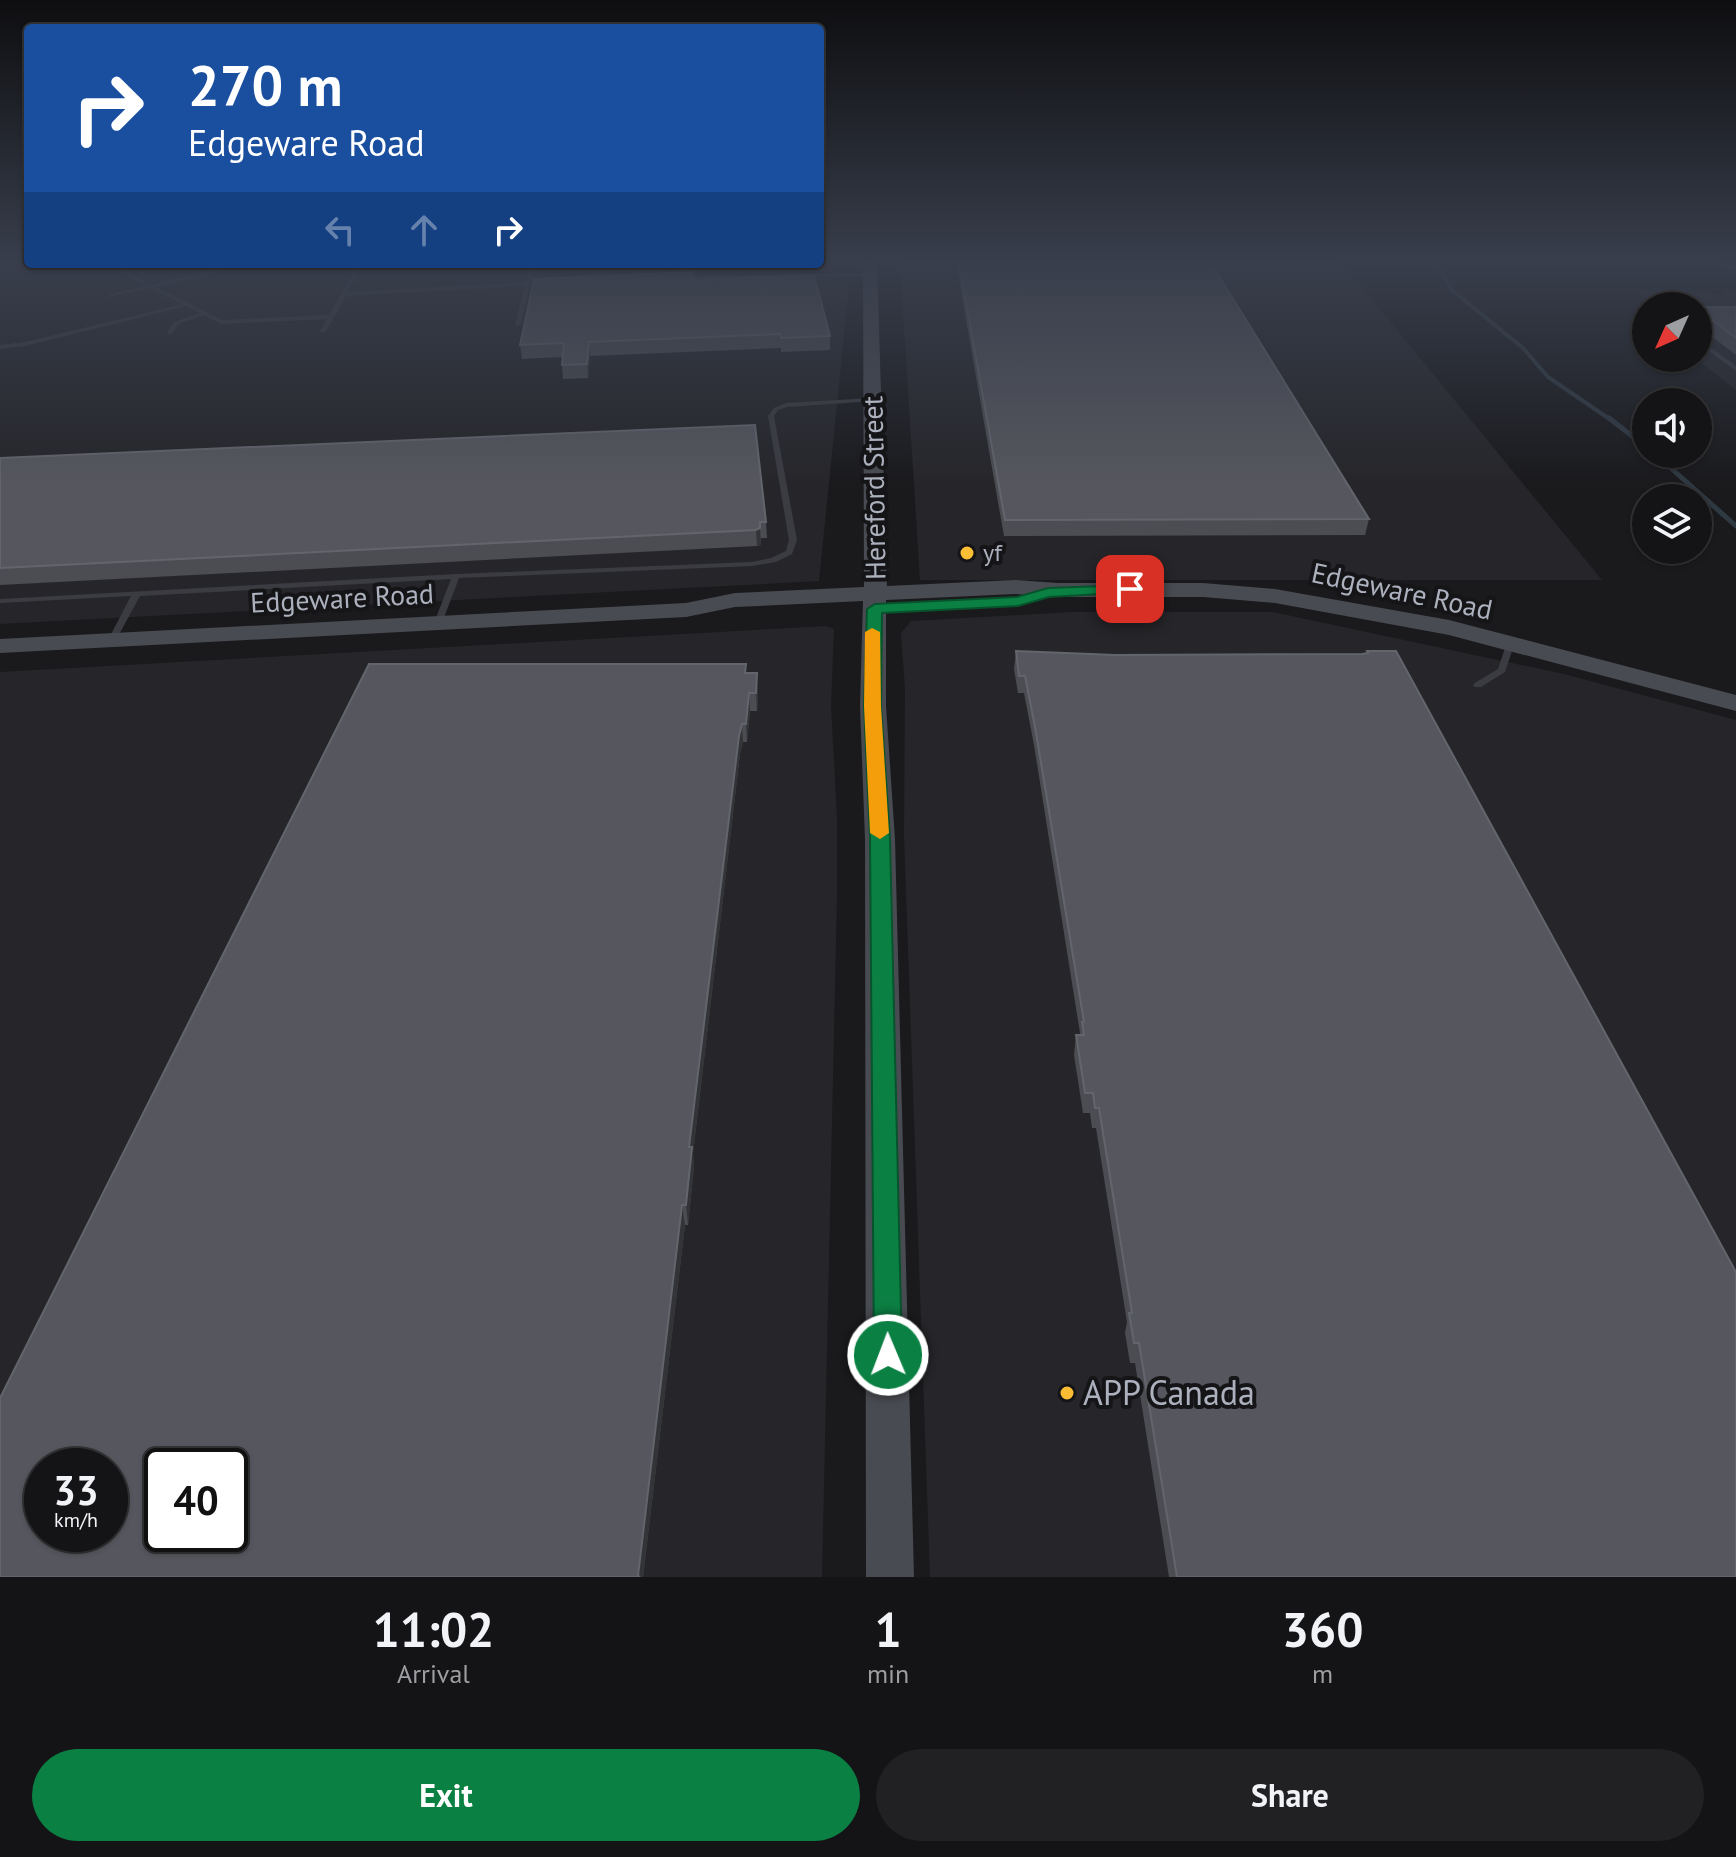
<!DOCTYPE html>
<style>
body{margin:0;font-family:"PT Sans",sans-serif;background:#212123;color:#f1f3f6;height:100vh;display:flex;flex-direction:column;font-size:30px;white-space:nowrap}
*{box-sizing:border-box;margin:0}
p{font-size:26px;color:#9d9ea1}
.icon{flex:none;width:44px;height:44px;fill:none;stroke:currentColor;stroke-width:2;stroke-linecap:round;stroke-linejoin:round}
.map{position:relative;height:1577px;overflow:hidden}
.sheet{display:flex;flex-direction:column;background:#141416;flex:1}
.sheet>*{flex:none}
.hud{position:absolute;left:24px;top:24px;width:800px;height:244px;border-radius:8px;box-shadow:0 2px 6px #0004,0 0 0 2px #333335;background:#1a4fa0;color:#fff;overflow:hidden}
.needle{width:52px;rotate:225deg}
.buttons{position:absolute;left:1632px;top:292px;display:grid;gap:16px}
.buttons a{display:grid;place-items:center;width:80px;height:80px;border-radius:50%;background:#141416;box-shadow:0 2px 6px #0004,0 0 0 2px #333335;font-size:40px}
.speed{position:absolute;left:24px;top:1448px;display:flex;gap:16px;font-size:40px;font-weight:700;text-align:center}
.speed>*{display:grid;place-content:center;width:104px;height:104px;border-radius:50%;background:#141416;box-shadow:0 2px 6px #0004,0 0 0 2px #333335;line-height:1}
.speed small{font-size:20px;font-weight:400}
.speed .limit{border:4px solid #111;border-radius:12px;background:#fff;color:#111}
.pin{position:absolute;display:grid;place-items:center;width:68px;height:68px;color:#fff;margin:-34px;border-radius:16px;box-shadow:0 4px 12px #0006}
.me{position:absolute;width:88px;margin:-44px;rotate:359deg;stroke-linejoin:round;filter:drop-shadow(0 0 6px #0008)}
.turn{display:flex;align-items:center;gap:28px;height:168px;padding:0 32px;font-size:36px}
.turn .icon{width:104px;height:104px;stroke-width:2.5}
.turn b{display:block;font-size:56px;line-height:68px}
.lanes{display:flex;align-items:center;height:76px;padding:0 32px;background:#0003;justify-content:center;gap:40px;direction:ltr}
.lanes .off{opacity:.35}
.eta{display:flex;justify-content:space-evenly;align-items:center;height:136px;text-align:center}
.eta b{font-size:48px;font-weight:600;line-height:56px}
.button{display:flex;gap:16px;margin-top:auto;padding:16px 32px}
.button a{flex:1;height:92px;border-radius:48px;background:#0b8043;color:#fff;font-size:32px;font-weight:600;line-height:92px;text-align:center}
.button a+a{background:#212123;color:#f1f3f6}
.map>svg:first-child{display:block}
</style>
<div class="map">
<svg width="1736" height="1577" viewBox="0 0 1736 1577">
<rect width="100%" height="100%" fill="#1a1a1d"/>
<!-- built -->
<path fill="#26262a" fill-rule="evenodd" d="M0 263 660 264V284L850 277 819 581 0 624Z
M900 263H1342L1602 580H920Z
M1634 290H1686L1725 295V290L1736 292V390L1695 358H1698V306H1649V300Z
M1072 612H1273L1564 674 1736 720V1577H930L904 834 905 689 901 633 911 621Z
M826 626 834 629 831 706 837 819V894L822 1577H0V672ZM42 1466H110V1534H42ZM162 1466H230V1534H162Z"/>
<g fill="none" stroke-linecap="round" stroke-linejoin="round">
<!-- stream-far1 -->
<path stroke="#2f3942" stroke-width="4" d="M1435 263 1453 291 1523 348 1548 377 1611 420"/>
<!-- stream -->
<path stroke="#2f3942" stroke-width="5" d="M1609 418 1646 447
M1655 454 1736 526"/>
<!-- lane -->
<path fill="#3b3c42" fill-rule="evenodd" d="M109 264H116L151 285 240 264H250L156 287 222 320 329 315 358 264H364L348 292 526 282 528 272 531 270 534 272 531 282 545 281 548 283 530 285 521 324 518 326 515 324 525 286 346 296 326 331 323 333 320 331 327 319 221 324 204 315 178 324 172 334H168L167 333 174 322 200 313 187 306 25 346 0 349V345L25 342 183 304 150 288 108 297V295L145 286Z
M871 273 873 274V276L681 280 678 278 681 276Z
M1698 338 1736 366V371L1698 343Z
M872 398 875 400 874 401 787 407 778 410 774 416 797 540 792 554 776 562 752 566 459 578 442 623 438 626 434 623 451 579 140 596 116 640 112 643 108 640 131 596 0 603V599L456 574 752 562 771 558 786 551 789 540 768 416 774 408 786 403Z
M1510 642 1514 645 1505 672 1481 687H1475L1473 685 1475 683 1498 669 1506 645Z"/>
<!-- secondary -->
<path fill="#494b52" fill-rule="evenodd" d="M863 263H877L887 586 1015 580 1058 583H1203L1275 589 1449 620 1736 695V711L1449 635 1275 603 1203 597H1058L1015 594 886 600V706L895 839 914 1577H866L865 839 860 706 863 601 735 607 686 617 0 653V639L686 603 735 593 864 587Z"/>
<!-- highway -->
<path fill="#676a73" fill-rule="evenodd" d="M1718 263H1736V270L1721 267Z"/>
</g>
<!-- wall -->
<path fill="#4b4d52" d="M956 263H1214V268L1369 519 1365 535 1004 536Z
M693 280 830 336V350L781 352V348L590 356 588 378 563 379 562 365 563 357 522 359 520 345Z
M1698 307H1736V355L1698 326Z
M0 458 766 522 767 538H761V545L757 546 0 585Z
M1016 651 1115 655 1362 654 1367 653V651L1736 1577H1169L1135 1363H1130L1125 1333 1127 1322 1096 1128H1092L1090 1113H1083L1074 1055 1076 1035H1080V1033L1034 745 1024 693H1018L1014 669Z
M746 673 758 691 757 711H750L747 742H743L740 754 693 1153 694 1167 688 1225H685L643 1577H0Z"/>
<!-- shaded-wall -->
<path fill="#333438" d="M589 342 590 356 588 378 587 364Z
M760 528 761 545 757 546 756 530Z
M757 673 758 691 757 711 756 693Z
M749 693 750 711 747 742 746 724Z
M742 724 743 742 740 754 693 1153 694 1167 688 1225 686 1205 689 1147 739 736Z
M682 1205 685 1225 643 1577H638Z"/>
<!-- building -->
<path fill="#56575e" stroke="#63656c" stroke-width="2" fill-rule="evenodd" d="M959 263H1211L1369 519 1005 520Z
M693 272V280L814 275 830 336 781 338 780 334 589 342 587 364 562 365 564 343 520 345 534 279Z
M1698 307H1736V338L1698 310Z
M755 425 766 522H760V528L756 530 0 568V458Z
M1016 651 1115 655 1362 654 1368 653 1367 651H1396L1736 1272V1577H1177L1139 1343H1134L1129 1313H1132L1099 1108H1095L1093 1093H1085L1076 1035H1084L1082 1022H1084L1035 727 1025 676H1019Z
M369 664H746L745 673H757L756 693H749L746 724H742L739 736 689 1147H692L686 1205H682L638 1576 640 1577H0V1398ZM42 1466H110V1534H42ZM162 1466H230V1534H162Z"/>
<!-- sky -->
<linearGradient id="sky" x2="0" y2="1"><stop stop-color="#0e0e10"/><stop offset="0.54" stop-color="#383e4c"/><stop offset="1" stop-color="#383e4c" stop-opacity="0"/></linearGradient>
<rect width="1736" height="484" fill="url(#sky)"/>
<!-- route -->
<path fill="#0b8043" stroke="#07532c" stroke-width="2" d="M1130 585 1138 589 1136 592 1049 597 1018 606 882 613 881 706 890 839 902 1355 898 1364 888 1368 878 1364 874 1355 870 839 864 706 867 609 875 604 1017 597 1048 588Z"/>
<!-- slow -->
<path fill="#f59e0b" d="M872 628 880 632 881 706 889 833 880 839 870 833 864 706 865 632Z"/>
<!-- markers -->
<g fill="#fbbd34" stroke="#151518" stroke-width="3">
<circle cx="967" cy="553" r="8"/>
<circle cx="1067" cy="1393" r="8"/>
</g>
<g text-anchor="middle" stroke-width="8" stroke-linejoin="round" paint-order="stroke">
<!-- far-poi labels -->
<g font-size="24" fill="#acb1bd" stroke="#151518" text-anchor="start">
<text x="983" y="561">yf</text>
</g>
<!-- street labels -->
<g font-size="28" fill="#acb1bd" stroke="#151518">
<text transform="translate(874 488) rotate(-91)" y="10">Hereford Street</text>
<text transform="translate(1402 591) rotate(12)" y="10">Edgeware Road</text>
<text transform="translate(342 598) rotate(-3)" y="10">Edgeware Road</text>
</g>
<!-- near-poi labels -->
<g font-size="34" fill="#acb1bd" stroke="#151518" text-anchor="start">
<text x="1083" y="1405">APP Canada</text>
</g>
</g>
</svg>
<div class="buttons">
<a><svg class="needle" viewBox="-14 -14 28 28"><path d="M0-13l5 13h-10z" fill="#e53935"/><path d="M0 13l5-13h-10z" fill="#9d9ea1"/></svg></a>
<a><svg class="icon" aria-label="sound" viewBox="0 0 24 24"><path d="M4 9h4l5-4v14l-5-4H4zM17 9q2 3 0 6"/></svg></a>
<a><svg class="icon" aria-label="layers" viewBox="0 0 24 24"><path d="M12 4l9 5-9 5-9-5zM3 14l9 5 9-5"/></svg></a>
</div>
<div class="speed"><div>33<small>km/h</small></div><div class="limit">40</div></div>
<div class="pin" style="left:1130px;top:589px;background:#d93025"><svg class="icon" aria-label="arrive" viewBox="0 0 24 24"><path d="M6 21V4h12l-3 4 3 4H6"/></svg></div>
<svg class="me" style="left:888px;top:1355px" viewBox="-20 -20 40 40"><circle r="17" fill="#0b8043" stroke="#fff" stroke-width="3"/><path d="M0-11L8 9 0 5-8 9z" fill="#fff"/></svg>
<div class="hud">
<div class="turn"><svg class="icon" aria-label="right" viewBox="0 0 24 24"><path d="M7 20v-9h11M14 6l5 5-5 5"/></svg><div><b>270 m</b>Edgeware Road</div></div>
<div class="lanes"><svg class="icon off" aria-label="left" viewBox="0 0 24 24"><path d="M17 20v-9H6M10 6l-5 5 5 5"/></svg><svg class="icon off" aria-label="ahead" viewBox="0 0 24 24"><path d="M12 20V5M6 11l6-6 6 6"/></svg><svg class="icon" aria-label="right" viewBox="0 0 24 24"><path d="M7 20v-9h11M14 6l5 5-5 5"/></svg></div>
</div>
</div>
<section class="sheet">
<div class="eta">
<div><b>11:02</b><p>Arrival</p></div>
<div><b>1</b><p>min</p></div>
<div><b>360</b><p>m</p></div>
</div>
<div class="button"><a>Exit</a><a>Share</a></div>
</section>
